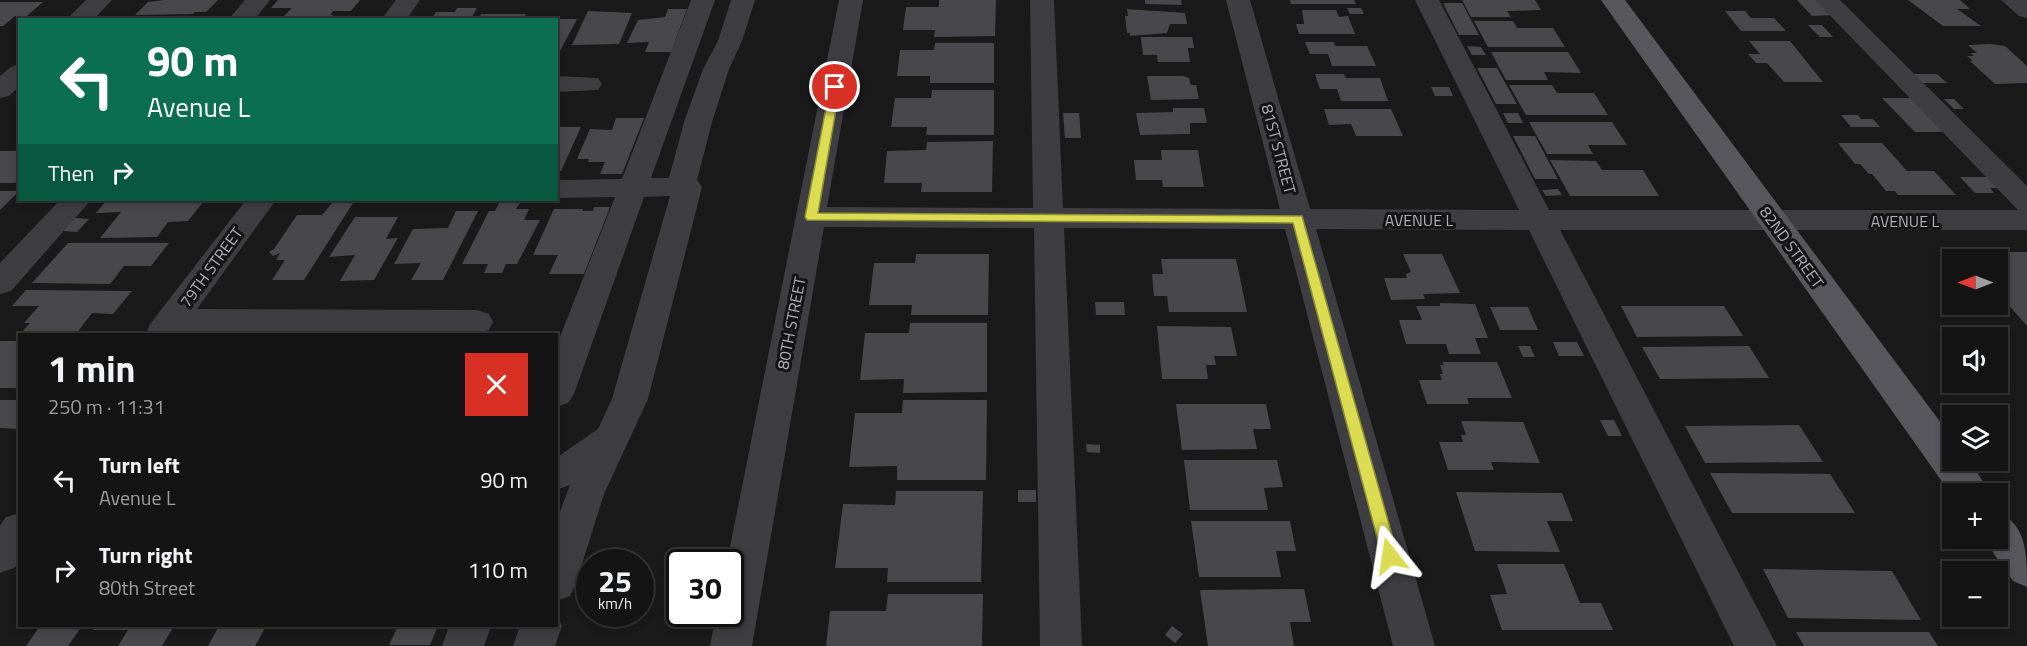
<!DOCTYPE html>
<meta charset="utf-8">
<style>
body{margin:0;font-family:"Titillium Web",sans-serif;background:#212122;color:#f1f3f6;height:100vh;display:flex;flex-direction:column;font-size:22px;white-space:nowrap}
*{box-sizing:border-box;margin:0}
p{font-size:20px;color:#9d9ea0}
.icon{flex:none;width:33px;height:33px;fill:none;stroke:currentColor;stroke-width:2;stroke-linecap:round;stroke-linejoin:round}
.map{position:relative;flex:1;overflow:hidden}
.details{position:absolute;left:18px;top:333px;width:540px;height:294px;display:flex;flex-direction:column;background:#141414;border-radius:0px;box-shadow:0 3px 9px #0003,0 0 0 2px #333334}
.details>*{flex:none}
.guide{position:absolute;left:18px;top:18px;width:540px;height:183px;border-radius:0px;box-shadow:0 3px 9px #0003,0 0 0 2px #333334;background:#0b6e4f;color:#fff;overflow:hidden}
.needle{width:39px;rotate:270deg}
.tools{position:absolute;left:1942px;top:249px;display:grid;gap:12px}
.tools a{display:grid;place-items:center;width:66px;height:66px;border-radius:0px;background:#141414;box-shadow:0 3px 9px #0003,0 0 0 2px #333334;font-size:30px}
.speed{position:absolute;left:576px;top:549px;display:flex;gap:12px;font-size:30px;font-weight:700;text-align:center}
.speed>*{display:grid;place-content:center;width:78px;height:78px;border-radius:50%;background:#141414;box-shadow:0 3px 9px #0003,0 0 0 2px #333334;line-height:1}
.speed small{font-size:15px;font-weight:400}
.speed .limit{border:3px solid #111;border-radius:9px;background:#fff;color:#111}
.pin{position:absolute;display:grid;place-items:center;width:51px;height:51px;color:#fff;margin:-26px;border:3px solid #fff;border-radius:50%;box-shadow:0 2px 6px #0007}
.me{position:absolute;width:66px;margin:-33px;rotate:345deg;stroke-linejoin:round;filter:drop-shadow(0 0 4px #0008)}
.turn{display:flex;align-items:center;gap:21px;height:126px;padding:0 30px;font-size:27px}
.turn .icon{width:78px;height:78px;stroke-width:2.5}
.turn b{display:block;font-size:42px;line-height:51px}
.then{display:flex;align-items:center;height:57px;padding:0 30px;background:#0003;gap:12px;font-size:22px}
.round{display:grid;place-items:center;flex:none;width:63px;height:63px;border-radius:0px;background:#212122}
.overview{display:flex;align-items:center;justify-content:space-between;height:102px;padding:0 30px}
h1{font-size:36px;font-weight:700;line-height:45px}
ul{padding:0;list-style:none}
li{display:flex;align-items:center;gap:18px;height:90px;padding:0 30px}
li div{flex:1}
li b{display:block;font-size:22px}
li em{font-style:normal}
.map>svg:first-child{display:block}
</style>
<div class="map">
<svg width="2027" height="646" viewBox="0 0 2027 646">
<rect width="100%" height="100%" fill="#1a1a1b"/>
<!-- building -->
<path fill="#48474b" d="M165 0H218L206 12H195L193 14 135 15 148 2Z
M278 0H360L351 11H333L330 15H333L330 20H288L292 16H284L292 8H271Z
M939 0H996L995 36 934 37 935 30H903L906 7H939Z
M1145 0H1181L1182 5 1145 4Z
M1290 0H1354L1356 4H1291Z
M1462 0H1535L1541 10 1507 11 1511 17H1471Z
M1797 0H1820L1834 15 1812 16Z
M1908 0H1960L1970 9H1957L1981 26H1943Z
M0 2H43L27 16H15L3 26H0Z
M1443 3H1462L1479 35H1459Z
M457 8H477L470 20H431L436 12H455Z
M1347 8H1361L1364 14H1350Z
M668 9H687L671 52H645L649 42 627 43 638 20 665 17Z
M1127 9 1185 13 1187 24H1170L1167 33 1130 36V33H1127L1125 16H1128Z
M1302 10H1336L1339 17 1348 16 1355 34H1299L1296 24H1304Z
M588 11 632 13 619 44 572 45Z
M1725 11H1745L1751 18H1774L1786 31H1741Z
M481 14H526L523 20H478Z
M560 19H577L560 51H556V25Z
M1474 21H1513L1517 28H1553L1565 47H1488Z
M1808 25H1822L1833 37H1820Z
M1141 37H1192L1194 48H1188L1190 62H1158L1157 55H1143Z
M1749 41H1790L1823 82H1784L1767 63H1756L1748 54H1760Z
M1305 42H1334L1335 46H1367L1376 66H1332L1328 54H1310Z
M935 43H994V83H930V76H897L900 50H934Z
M1990 44 2005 46 2027 66V83L1995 84 1970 61H1973L1967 56H1974L1970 53H1977L1968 45Z
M1467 46 1481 47 1486 55H1472Z
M1491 52H1568L1581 73 1544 72 1548 80H1506Z
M1477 68H1497L1517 104H1496Z
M1315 74H1344L1346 78H1380L1388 101H1341L1337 89H1320Z
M1913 74H1937L1947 83H1922Z
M1147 76H1183L1189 78 1191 85H1196L1199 99 1151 100Z
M1509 85H1552L1557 93H1594L1608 115H1526Z
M1431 87H1449L1453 96H1435Z
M932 90H994V135H926L927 127H891L895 98H931Z
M1882 98H1912L1946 132H1915Z
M1944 99H1954L1964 109H1954Z
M1173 108H1204L1207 123H1190V134L1140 135 1136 113 1173 112Z
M1324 109H1391L1403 136H1356L1351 124 1329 125Z
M1063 113H1079L1081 138H1065Z
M1503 113H1518L1523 123H1508Z
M1841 115H1858L1861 119H1873L1880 127H1851Z
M616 118H644L622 174H600L605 162H588L589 159H577L590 129 612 130Z
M1529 122H1612L1627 145H1588L1593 154H1547Z
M556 127H581L561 171H556Z
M1513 136H1535L1558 179H1535Z
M993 141 992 192H921L922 183H884L887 151 926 150 927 142Z
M1838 143H1882L1907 171H1934L1956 195H1898L1895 191H1886L1872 174H1869L1860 164H1855Z
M1161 150H1198L1204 187H1163L1162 180H1136L1134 160H1162Z
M0 151H20V178L15 183H0Z
M1550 160 1596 161 1602 170H1643L1659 196H1570Z
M1960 177H1987L1998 188H1990L1994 193H1975Z
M1558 189 1562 195 1546 196 1542 190Z
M0 191H19L0 210Z
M204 201 188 221 168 222 157 237 100 238 121 212 96 213 105 202Z
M332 203H353L304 280H272L285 260H276L280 253 273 256 269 252 274 249 297 215H322Z
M499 203H520L516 209H529L524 220H540L517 264H506L502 273H484L488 264H462L489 211H495Z
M594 207H610L584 274H549L558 255H533L554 209H583L582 211H593Z
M456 211H478L443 280H411L421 263 394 264 413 229 448 228Z
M355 217H398L386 239 398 238 374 280 340 281 355 255 329 257Z
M75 218 89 219 77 232 63 231Z
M68 243H169L151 266H124L110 284 32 283Z
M1962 252H2027V326L1998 293V260H1969Z
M916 254H989L988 315H911L912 305H869L874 263H915Z
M1403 254H1442L1460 293 1423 294 1425 299 1391 300 1384 278H1407L1406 274 1411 272Z
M1161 259H1236L1247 312H1169L1167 296H1154L1152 274H1163Z
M26 290 132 291 113 314 92 313 76 334 21 333 30 323H24L39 306H12Z
M1095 302H1124L1125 315H1096Z
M1440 303 1475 304 1488 338H1475L1481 354H1449L1446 344H1406L1399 320H1422L1416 306H1440Z
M1621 306H1724L1743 336 1637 337Z
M1490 307H1528L1538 330H1500Z
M910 323H987V392L903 393 904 379 860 380 865 333H909Z
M1157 326 1231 327 1237 356H1214L1216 365H1206L1208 379H1162Z
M0 341H20V388H0Z
M1553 342H1577L1584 356H1559Z
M1518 346H1530L1535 357H1523Z
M1749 346 1769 378 1660 379 1642 347Z
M1442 362H1497L1512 398H1467L1469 404H1427L1419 380H1442L1440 374H1443L1440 365H1444Z
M0 400H20V429L0 428Z
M903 400H987L986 480H897V466L849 467 855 413H902Z
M1176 404H1266L1271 429H1253L1257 449 1182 450Z
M1600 420H1614L1622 436H1608Z
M1461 421 1523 422 1540 463 1491 462 1494 470H1448L1439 442H1463L1461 435H1466Z
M1799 425 1823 462 1705 463 1685 426Z
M1086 444 1100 445V453L1087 452Z
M1184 460H1277L1283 487 1264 488 1268 510H1190Z
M1710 473 1830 474 1855 513H1732Z
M1018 490H1036V502H1018Z
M896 491H983L981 582H887L888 568H835L843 504 895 505Z
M1456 492 1562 493 1573 521H1547L1560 552 1475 551Z
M1191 521H1290L1296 551H1276L1281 577H1199Z
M1497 564H1564L1580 603H1601L1613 630H1502L1490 595 1507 594Z
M1763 569 1892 571 1921 620 1788 618Z
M1304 589 1311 622H1290L1294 646H1208L1200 590Z
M888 594H983L982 646H826L830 611H886Z
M40 626H82L68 646H26Z
M96 626H174L162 646H118L128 630H93Z
M219 626H266L255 646H208Z
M398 626H438L430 645H389Z
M1172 626 1183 634 1175 643 1165 635Z
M1796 632H1929L1938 646H1804Z"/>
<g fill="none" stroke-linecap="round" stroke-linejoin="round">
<!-- minor -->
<path fill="#3e3d42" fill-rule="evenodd" d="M86 0H112L93 20H66Z
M245 0H270L254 20H228Z
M396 0H420L406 20H381Z
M691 0H715L651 178H669L684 122 703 69 718 41 731 0H755L742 41 729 69 712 122 697 180 702 187 648 399 604 494 576 583 570 596 556 601V522L570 485 556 490V458L598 429 612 399 670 196 644 197 574 394 568 403 556 407V347L615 197 556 198V180L622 179Z
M839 0H863L827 207 1033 208 1030 0H1054L1063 208 1280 209 1226 0H1250L1310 209 1519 210 1415 0H1439L1549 210H2018L1815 0H1840L2027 186V230H1560L1777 646H1734L1529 230 1316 229 1435 646H1393L1285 229 1064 228 1082 646H1040L1034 228 824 227 752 646H710L716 614H730V562H727Z
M2001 0H2027V18L2019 16Z
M20 64V86L9 96 0 98V76L11 67Z
M556 76 598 78 602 84 598 90 556 92Z
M60 200H91L11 291 0 294V263Z
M246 200H276L197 309 477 310 489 314 493 322 489 330 477 334H146L150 324Z
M20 513V561L14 568 0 573V525L6 517Z
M556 614 562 626 555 646H513L520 626H556Z
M449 626H491L484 646H442Z"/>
<!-- major -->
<path fill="#58575e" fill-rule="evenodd" d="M1601 0H1625L1953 439V460H1969L1991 494H1953V497Z
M1998 512C2027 525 2027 554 2027 587L2013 581 1983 538H1998Z"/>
</g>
<!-- route -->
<path fill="#dbdc51" stroke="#8e8f35" stroke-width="1.5" d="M835 84 840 87 818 213 1302 216 1398 556 1396 561 1390 563 1384 561 1382 556 1293 223 807 220 805 217 830 87Z"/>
<g text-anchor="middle" stroke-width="6" stroke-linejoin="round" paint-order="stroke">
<!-- street labels -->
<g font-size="16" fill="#aeaeb9" stroke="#151516">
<text transform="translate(1279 149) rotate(75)" y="6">81ST STREET</text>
<text x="1419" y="226">AVENUE L</text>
<text x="1905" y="227">AVENUE L</text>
<text transform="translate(1792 247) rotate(54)" y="6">82ND STREET</text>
<text transform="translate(211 267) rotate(-54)" y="6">79TH STREET</text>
<text transform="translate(791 323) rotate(-79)" y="6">80TH STREET</text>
</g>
</g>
</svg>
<div class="tools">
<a><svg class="needle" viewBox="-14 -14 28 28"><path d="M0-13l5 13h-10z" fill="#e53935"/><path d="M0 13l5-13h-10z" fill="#9d9ea0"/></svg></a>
<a><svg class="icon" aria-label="sound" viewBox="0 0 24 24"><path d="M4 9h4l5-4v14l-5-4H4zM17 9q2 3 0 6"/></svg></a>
<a><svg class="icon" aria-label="layers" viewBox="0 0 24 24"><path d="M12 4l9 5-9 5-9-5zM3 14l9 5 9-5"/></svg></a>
<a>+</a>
<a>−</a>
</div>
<div class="speed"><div>25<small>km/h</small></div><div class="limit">30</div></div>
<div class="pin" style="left:835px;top:87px;background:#d93025"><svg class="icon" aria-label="arrive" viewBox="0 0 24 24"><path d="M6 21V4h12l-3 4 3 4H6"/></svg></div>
<svg class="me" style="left:1390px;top:556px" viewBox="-20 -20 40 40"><path d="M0-17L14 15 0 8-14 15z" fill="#dbdc51" stroke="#fff" stroke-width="4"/></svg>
<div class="guide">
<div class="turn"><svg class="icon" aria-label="left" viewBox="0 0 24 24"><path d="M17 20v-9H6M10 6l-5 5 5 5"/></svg><div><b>90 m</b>Avenue L</div></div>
<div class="then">Then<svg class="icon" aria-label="right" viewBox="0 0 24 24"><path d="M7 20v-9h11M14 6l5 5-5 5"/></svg></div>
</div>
<section class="details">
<div class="overview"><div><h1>1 min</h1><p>250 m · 11:31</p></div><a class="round" style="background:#d93025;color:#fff"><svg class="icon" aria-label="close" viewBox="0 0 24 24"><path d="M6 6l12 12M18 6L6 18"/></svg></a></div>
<ul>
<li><svg class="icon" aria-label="left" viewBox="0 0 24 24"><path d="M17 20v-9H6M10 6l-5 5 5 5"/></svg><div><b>Turn left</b><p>Avenue L</p></div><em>90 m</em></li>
<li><svg class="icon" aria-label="right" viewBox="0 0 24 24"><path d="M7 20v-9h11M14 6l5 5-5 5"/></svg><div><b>Turn right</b><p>80th Street</p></div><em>110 m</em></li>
</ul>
</section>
</div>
